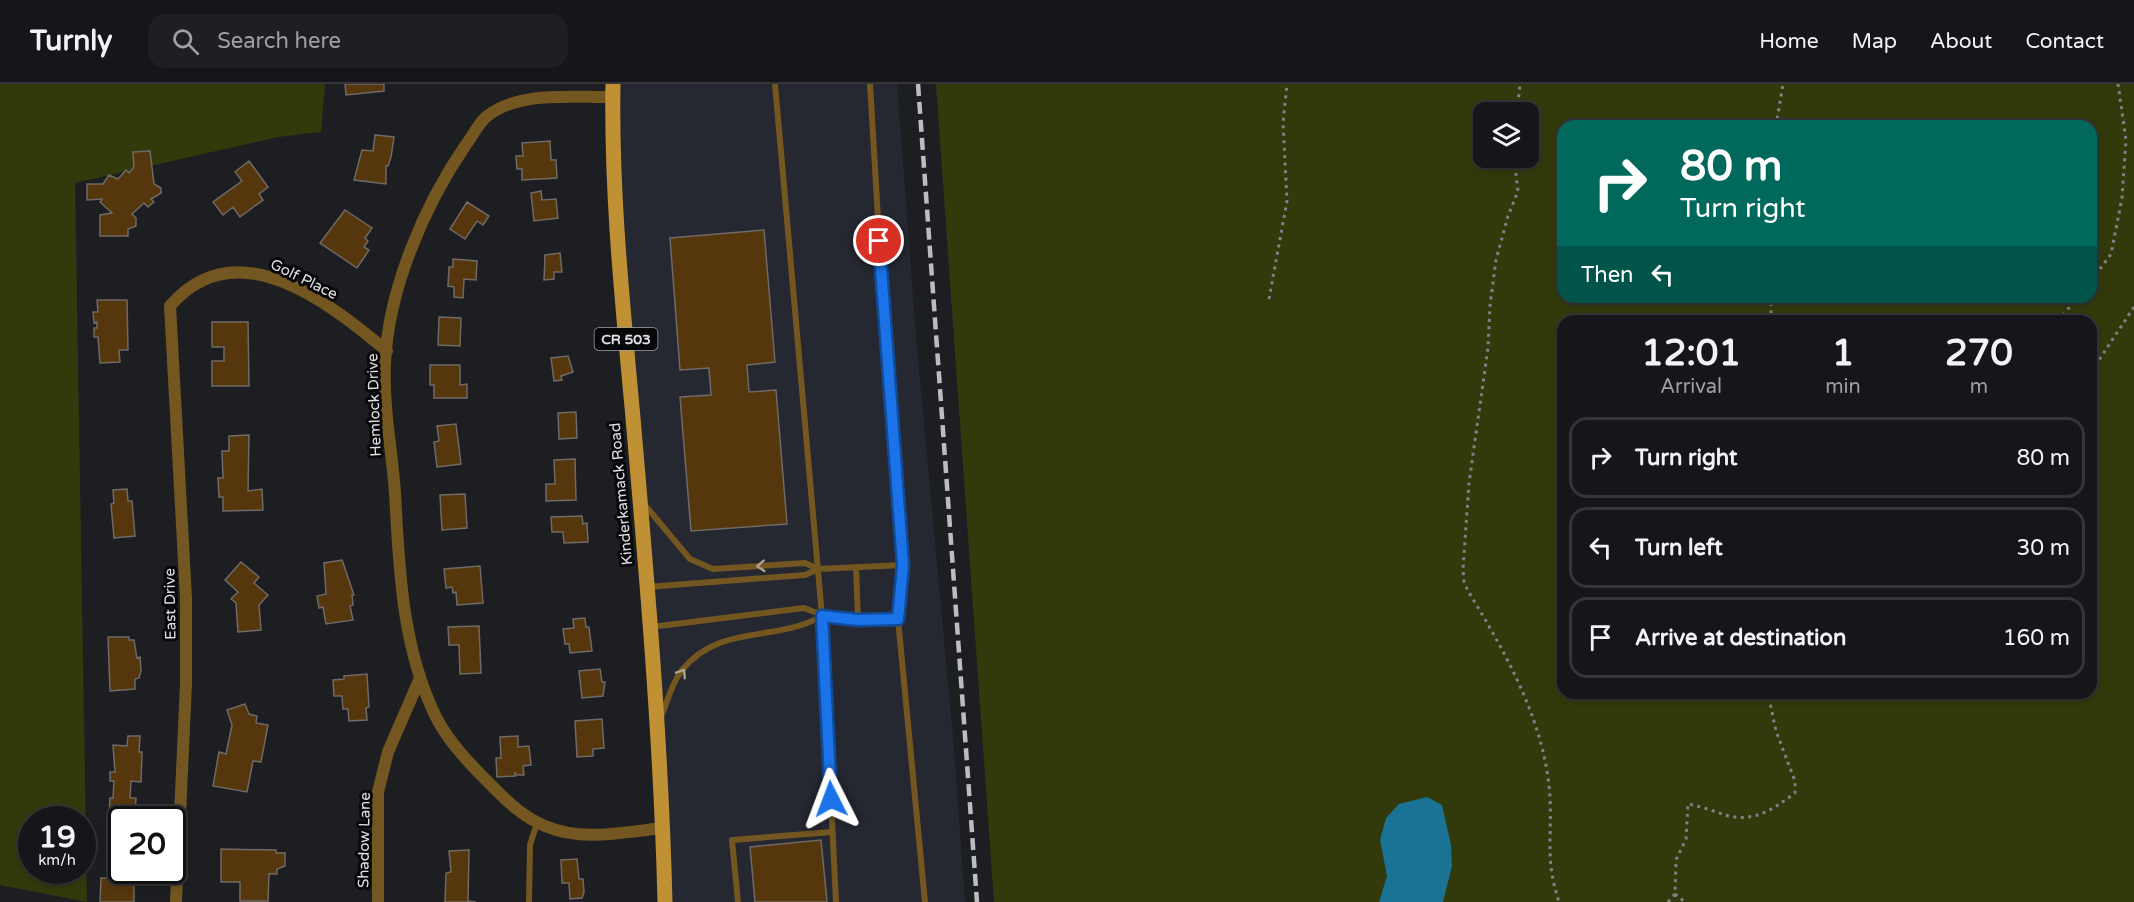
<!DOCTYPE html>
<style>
body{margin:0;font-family:"Varela Round",sans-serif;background:#1f1f23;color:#f1f3f6;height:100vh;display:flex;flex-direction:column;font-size:22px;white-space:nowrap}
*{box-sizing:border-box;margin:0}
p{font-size:20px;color:#9e9fa2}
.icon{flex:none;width:33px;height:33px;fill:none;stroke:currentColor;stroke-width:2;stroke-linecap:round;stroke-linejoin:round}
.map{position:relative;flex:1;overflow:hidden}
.details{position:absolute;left:1557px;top:231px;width:540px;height:384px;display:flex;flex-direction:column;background:#16161a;border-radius:18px;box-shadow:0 3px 9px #0003,0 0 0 2px #353539}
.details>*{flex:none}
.guide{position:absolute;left:1557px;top:36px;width:540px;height:183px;border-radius:18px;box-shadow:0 3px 9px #0003,0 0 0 2px #353539;background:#00695c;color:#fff;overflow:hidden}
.fabs{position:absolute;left:1473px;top:18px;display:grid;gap:12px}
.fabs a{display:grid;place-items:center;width:66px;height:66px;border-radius:12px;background:#16161a;box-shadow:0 3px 9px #0003,0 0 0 2px #353539;font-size:30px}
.speed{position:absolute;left:18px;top:722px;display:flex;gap:12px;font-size:30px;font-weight:700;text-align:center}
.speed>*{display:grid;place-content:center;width:78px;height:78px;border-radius:50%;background:#16161a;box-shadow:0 3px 9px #0003,0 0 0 2px #353539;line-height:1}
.speed small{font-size:15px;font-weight:400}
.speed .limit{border:3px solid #111;border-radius:9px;background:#fff;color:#111}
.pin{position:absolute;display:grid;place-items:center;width:51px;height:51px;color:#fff;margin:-26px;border:3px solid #fff;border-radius:50%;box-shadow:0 2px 6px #0007}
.me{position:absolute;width:66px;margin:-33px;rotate:357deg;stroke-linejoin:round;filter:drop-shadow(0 0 4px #0008)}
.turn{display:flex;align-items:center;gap:21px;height:126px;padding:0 24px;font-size:27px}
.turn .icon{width:78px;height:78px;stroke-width:2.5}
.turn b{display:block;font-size:42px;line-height:51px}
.then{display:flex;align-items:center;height:57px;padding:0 24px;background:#0003;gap:12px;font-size:22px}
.eta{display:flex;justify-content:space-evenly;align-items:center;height:102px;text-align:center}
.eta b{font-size:36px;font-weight:700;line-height:42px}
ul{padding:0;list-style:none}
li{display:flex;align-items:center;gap:18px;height:81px;margin:0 12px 9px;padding:0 12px;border:3px solid #353539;border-radius:18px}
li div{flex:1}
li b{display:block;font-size:22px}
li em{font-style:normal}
header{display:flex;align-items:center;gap:36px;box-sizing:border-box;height:84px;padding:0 30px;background:#16161a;border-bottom:2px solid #353539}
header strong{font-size:28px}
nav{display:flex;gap:33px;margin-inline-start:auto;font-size:21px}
.search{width:420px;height:54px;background:#1f1f23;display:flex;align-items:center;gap:15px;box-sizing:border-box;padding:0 21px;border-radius:18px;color:#9e9fa2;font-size:22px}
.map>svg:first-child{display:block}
</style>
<header>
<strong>Turnly</strong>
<div class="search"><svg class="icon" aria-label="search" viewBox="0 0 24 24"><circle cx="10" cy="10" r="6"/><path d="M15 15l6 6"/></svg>Search here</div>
<nav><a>Home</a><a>Map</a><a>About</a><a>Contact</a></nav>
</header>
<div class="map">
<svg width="2134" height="818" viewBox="0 0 2134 818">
<rect width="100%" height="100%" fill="#1d1e22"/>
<!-- built -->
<path fill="#252731" d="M613 0H897L917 263 954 663 965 818H665Z"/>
<!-- green -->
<path fill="#323a0c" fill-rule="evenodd" d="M0 0H325L321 48 278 53 75 99 87 818 0 801ZM32 735H82V786H32Z
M936 0H2134V818H994ZM1484 28H1528V74H1484ZM1563 42H2091V213H1563ZM1563 237H2091V609H1563Z"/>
<!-- water -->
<path fill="#1a7294" d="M1427 713 1442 721 1451 761 1452 782 1443 818H1379L1387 792 1380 756 1386 734 1399 720Z"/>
<!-- building -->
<path fill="#56360d" stroke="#6f6a66" stroke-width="1.5" d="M345 0H384V7L346 11Z
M375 51 394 53 391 73 388 82H386V100L354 96 362 66 373 67Z
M550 57 551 76H556L557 94 522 96V85H517L516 72H523L522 59Z
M150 67 154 100 161 104V109L151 115 154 118 148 123 144 119 132 130 136 134V142L128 145V152H100V131L112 129 100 118 102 115 87 116V100H103L109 91 118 95 126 86 129 89 134 83 133 68Z
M249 77 268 103 259 110 263 116 240 133 233 123 223 131 213 118 242 97 235 88Z
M541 107 542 116 556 115 558 134 534 137 531 109Z
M467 118 489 132 483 141 477 137 465 155 450 145Z
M345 126 372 144 365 154 368 157 364 163 369 166 357 184 320 159Z
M764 146 775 278 747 281 749 308 776 306 787 440 691 447 680 313 711 311 709 284 680 286 670 154Z
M560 169 562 188H554V195L544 196 545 171Z
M453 175 477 177 476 196 464 195 463 214 454 213V203L448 202 449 183H453Z
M97 216H127L128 266H119L120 278 100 279 98 253H94V244H97V238L94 239 93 228H98Z
M439 233 461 234 460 262 438 261Z
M212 238H248L249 302H212V277H224V263H212Z
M568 272 573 288 561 292 562 296 554 297 551 274Z
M430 281H460V301L467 300V314H434V301H430Z
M576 328 577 354 559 355 558 329Z
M456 340 461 380 437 383 434 358 439 357 437 342Z
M249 351 248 407 262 405 263 426 223 427V413H219L218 394H223L222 367H229V352Z
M575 375 576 416 546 417V400H555L554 376Z
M127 405 128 417H132L135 452 114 454 111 420 114 419 113 406Z
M465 410 467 444 442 446 440 411Z
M582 432 583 440 587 439 588 458 564 459 563 448H552L551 433Z
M342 476 354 511H352L353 521 350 522 353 536 326 540 323 523 319 524 317 512 326 510 324 479Z
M241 478 259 493 254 499 268 511 259 521 261 546 238 548 236 519 231 515 238 508 225 496Z
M480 482 483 519 457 521 456 508 453 509 452 503 446 504 444 485Z
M585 534 586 543H589L592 567 570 569 569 560H565L563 545 574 544 573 535Z
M479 542 481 589 460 590 459 561H449L448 543Z
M108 553H129V556H134L137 574 140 573 141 587 139 594 135 595V605L110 607Z
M600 585 602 598H605L603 612 582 614 579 587Z
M367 590 369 623 366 624 367 636 349 637 348 625H343L342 612H334L333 596 344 595V592Z
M245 620 249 630 257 632 256 639 268 641 261 678 253 677 247 708 213 702 219 668 226 670 232 641 227 626Z
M602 635 604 664 593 665V672L577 673 575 637Z
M128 652H140L139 668H142L141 698 131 697 130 714H136L135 733 109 732 110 714H113L114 697H110V688H115L113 661 127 662Z
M518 652V663L529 662 531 681 523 682 524 691H516L515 688V692L497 693 496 674H501L500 653Z
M821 756 827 818H755L750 763Z
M221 765 276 766V769H285V782L277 785V790H269L268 817H240V798H221Z
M469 766 468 817 476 818H445L446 789 451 788 449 767Z
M110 773H122V786H138V797H134V818H100L101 794H110Z
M577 775 579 795H583L584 808 582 814 570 815 569 799H562L561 776Z"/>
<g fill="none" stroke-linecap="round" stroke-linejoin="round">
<!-- path -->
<path stroke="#808184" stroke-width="3" stroke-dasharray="3 4.5" stroke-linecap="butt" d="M1517 28 1520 0
M1776 42 1783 0
M1514 74 1518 107 1508 132 1496 176 1490 221 1488 264 1469 399 1463 485 1464 498 1468 507C1506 569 1546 640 1550 714 1552 755 1545 775 1559 818
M2091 197 2111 170 2122 114 2126 56 2118 0
M1269 215 1287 117 1283 39 1287 0
M1771 237V213
M2058 237 2078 213
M2091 288 2134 223
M1675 810 1685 818
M1668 818 1675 810 1676 776 1686 755 1688 720C1700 722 1713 727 1725 731 1754 739 1772 726 1795 709V697L1776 647 1768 609"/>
<!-- service -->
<path stroke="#735620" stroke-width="6" d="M775 0 822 532 836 818
M644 420 690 475 713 485 805 479 818 485
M856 483 858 536
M647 503 805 491 818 485 903 481 888 303 870 0
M898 535 903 481
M651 543 804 524C834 537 865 536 898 535L925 818
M661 633C667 618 672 599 682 586 720 539 775 559 822 532
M529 818 530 761 537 739
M738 818 732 756 832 748"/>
<!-- minor -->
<path stroke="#735620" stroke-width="12" d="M612 13C573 14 519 6 486 33 478 40 472 53 465 62 424 122 388 206 385 280 383 323 392 366 395 409 399 485 402 564 436 633 448 657 469 679 488 698 505 715 522 733 545 742 582 758 624 748 663 744
M176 818 186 600V514L170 222C236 145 327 217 387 267
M378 818V708L388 668 420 594"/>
<!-- primary -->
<path stroke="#c09134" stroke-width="15" d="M613 0C611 112 623 223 633 334 647 495 661 656 665 818"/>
<!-- rail -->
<path stroke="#bcbdc0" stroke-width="4.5" stroke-dasharray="12 6" stroke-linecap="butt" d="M918 0 977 818"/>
</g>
<!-- one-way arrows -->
<defs><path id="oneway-chevron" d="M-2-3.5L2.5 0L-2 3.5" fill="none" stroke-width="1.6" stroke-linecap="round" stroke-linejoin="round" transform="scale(1.5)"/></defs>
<g stroke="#afa28c">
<use href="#oneway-chevron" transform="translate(761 482) rotate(176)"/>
<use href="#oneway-chevron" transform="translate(682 589) rotate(-57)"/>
</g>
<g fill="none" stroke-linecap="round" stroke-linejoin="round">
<!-- route casing -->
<g stroke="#114b97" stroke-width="15">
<path id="route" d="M831 715 822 532 858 536 898 535 903 481 879 157"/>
</g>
<!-- route -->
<use href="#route" stroke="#1a73e8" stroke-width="10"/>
</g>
<g text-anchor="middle" stroke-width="6" stroke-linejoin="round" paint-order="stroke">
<!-- shield labels -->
<rect fill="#08080a" stroke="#9fa0a3" stroke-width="1.5" x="594.5" y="244" width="63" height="22" rx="4.5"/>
<g font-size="14" font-weight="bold" fill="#e0e1e4">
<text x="626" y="260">CR 503</text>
</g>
<!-- street labels -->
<g font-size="15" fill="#e0e1e4" stroke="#08080a">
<text transform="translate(304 195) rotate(26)" y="5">Golf Place</text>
<text transform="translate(374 321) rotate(-92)" y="5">Hemlock Drive</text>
<text transform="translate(621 410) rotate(-95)" y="5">Kinderkamack Road</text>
<text transform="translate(170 520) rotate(-91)" y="5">East Drive</text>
<text transform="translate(364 756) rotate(-89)" y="5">Shadow Lane</text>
</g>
</g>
</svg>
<div class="fabs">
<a><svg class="icon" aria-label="layers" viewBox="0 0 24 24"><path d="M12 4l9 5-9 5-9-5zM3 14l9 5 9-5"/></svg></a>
</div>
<div class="speed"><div>19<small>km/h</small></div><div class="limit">20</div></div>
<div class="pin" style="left:879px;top:157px;background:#d93025"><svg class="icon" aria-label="arrive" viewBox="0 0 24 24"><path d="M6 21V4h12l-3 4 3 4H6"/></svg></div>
<svg class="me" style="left:831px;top:715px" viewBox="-20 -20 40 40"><path d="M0-17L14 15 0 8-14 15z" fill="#1a73e8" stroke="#fff" stroke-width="4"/></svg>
<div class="guide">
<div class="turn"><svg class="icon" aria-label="right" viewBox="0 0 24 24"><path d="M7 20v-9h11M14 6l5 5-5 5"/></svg><div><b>80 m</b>Turn right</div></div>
<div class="then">Then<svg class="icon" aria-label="left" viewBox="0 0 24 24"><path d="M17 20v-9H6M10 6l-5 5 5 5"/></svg></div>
</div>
<section class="details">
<div class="eta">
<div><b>12:01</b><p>Arrival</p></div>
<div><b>1</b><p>min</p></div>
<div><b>270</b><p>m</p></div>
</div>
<ul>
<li><svg class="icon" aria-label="right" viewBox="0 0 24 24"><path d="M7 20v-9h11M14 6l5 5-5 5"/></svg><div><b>Turn right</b></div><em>80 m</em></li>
<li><svg class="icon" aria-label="left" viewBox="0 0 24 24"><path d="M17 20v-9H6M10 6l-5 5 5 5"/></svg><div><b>Turn left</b></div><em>30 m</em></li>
<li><svg class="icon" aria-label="arrive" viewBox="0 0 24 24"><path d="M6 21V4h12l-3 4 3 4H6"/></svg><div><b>Arrive at destination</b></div><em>160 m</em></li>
</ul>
</section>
</div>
